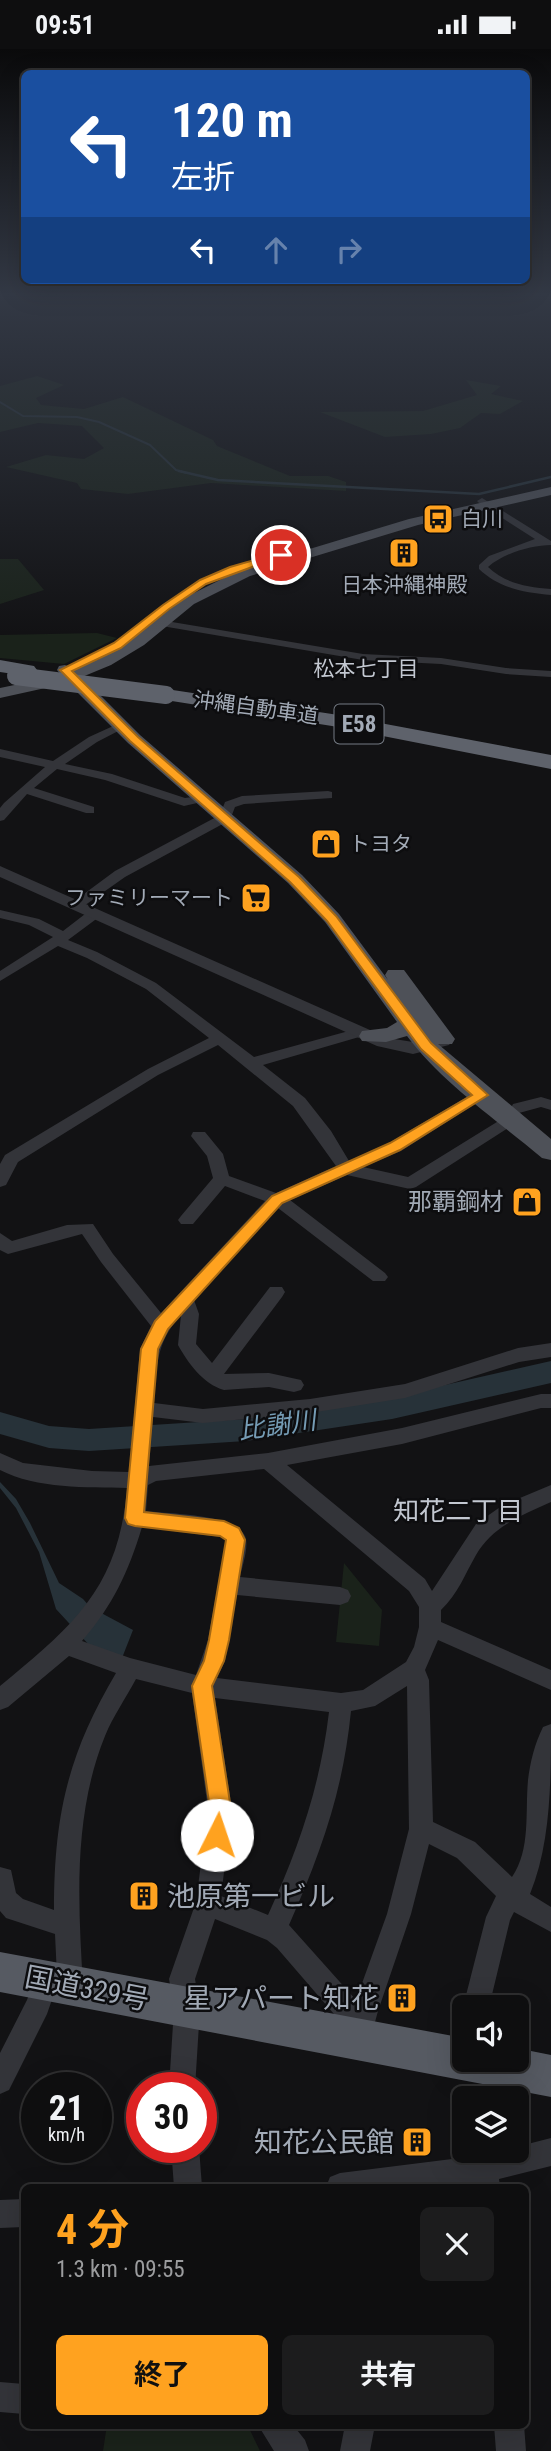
<!DOCTYPE html>
<html lang="ja">
<meta charset="utf-8">
<style>
body{margin:0;font-family:"Roboto Condensed","Noto Sans JP",sans-serif;background:#1c1c1d;color:#f1f3f6;height:100vh;display:flex;flex-direction:column;font-size:26px;white-space:nowrap}
*{box-sizing:border-box;margin:0}
p{font-size:23px;color:#9b9c9e}
.icon{flex:none;width:38px;height:38px;fill:none;stroke:currentColor;stroke-width:2;stroke-linecap:round;stroke-linejoin:round}
.map{position:relative;flex:1;overflow:hidden}
.drawer{position:absolute;left:21px;top:2135px;width:508px;height:245px;display:flex;flex-direction:column;background:#0e0e0f;border-radius:10px;box-shadow:0 7px 28px #0002,0 0 0 2px #2e2e2f}
.drawer>*{flex:none}
.banner{position:absolute;left:21px;top:21px;width:509px;height:214px;border-radius:10px;box-shadow:0 7px 28px #0002,0 0 0 2px #2e2e2f;background:#1a4fa0;color:#fff;overflow:hidden}
.buttons{position:absolute;left:452px;top:1946px;display:grid;gap:14px}
.buttons a{display:grid;place-items:center;width:77px;height:77px;border-radius:10px;background:#0e0e0f;box-shadow:0 7px 28px #0002,0 0 0 2px #2e2e2f;font-size:35px}
.speed{position:absolute;left:21px;top:2023px;display:flex;gap:14px;font-size:35px;font-weight:700;text-align:center}
.speed>*{display:grid;place-content:center;width:91px;height:91px;border-radius:50%;background:#0e0e0f;box-shadow:0 7px 28px #0002,0 0 0 2px #2e2e2f;line-height:1}
.speed small{font-size:18px;font-weight:400}
.speed .limit{border:10px solid #d22;background:#fff;color:#111}
.pin{position:absolute;display:grid;place-items:center;width:60px;height:60px;color:#fff;margin:-30px;border:4px solid #fff;border-radius:50%;box-shadow:0 2px 7px #0007}
.me{position:absolute;width:77px;margin:-38px;rotate:4deg;stroke-linejoin:round;filter:drop-shadow(0 0 5px #0008)}
.turn{display:flex;align-items:center;gap:24px;height:147px;padding:0 35px;font-size:32px}
.turn .icon{width:91px;height:91px;stroke-width:2.5}
.turn b{display:block;font-size:49px;line-height:60px}
.lanes{display:flex;align-items:center;height:66px;padding:0 35px;background:#0003;justify-content:center;gap:35px;direction:ltr}
.lanes .off{opacity:.35}
.round{display:grid;place-items:center;flex:none;width:74px;height:74px;border-radius:10px;background:#1c1c1d}
.headline{display:flex;align-items:center;justify-content:space-between;height:119px;padding:0 35px}
h1{font-size:42px;font-weight:700;line-height:52px;color:#ffa21f}
.primary-button{display:flex;gap:14px;margin-top:auto;padding:14px 35px}
.primary-button a{flex:1;height:80px;border-radius:10px;background:#ffa21f;color:#111;font-size:28px;font-weight:700;line-height:80px;text-align:center}
.primary-button a+a{background:#1c1c1d;color:#f1f3f6}
.status{display:flex;justify-content:space-between;align-items:center;height:49px;padding:0 35px;background:#0e0e0f;direction:ltr}
.status svg{height:19px;fill:currentColor}
.map>svg:first-child{display:block}
</style>
<div class="status"><b>09:51</b><svg viewBox="0 0 49 12"><path d="M0 12V9h3v3zM5 12V6h3v6zM10 12V3h3v9zM15 12V0h3v12zM26 1h20v11H26zM47 4h2v5h-2z"/></svg></div>
<div class="map">
<svg width="551" height="2402" viewBox="0 0 551 2402">
<rect width="100%" height="100%" fill="#121214"/>
<!-- green -->
<path fill="#1a221a" d="M37 327 64 336 36 349 41 356 84 360 123 348 213 391 217 397 290 427H328L346 433V442L211 434 128 445 81 440 77 434 6 418 46 406 84 410 104 399 82 377 38 374 0 383V337Z
M466 331 501 337 491 345 523 352 500 365 481 364 460 379 431 385 385 388 320 363 423 362 477 346Z
M0 510H18L44 541 0 555Z
M97 584 117 589 64 615 0 609V586Z
M344 1514 382 1561 379 1597 336 1593Z
M107 2376 248 2377 260 2402H103Z"/>
<!-- water -->
<path fill="#273239" d="M0 1433 16 1450 30 1474 59 1534 83 1550 90 1558 133 1581 122 1609 91 1598 56 1560 39 1503 16 1459 0 1439Z"/>
<g fill="none" stroke-linecap="round" stroke-linejoin="round">
<!-- stream-far1 -->
<path stroke="#273239" stroke-width="2" d="M0 353 23 367 77 368 99 373 150 396 176 421 187 424"/>
<!-- stream -->
<path stroke="#273239" stroke-width="2.5" d="M179 422 218 431 479 445 551 428"/>
<!-- river -->
<path fill="#273239" fill-rule="evenodd" d="M551 1312V1334L392 1370 246 1392 89 1402 49 1399 0 1385V1363L49 1377 89 1380 246 1370 392 1348Z"/>
<!-- minor -->
<path fill="#333439" fill-rule="evenodd" d="M482 449 551 492V496C532 496 504 504 488 518 506 535 527 538 551 540V546C524 544 499 539 479 520V516L489 507 535 490 479 454 477 452Z
M148 569 363 605 441 609 506 619 551 622V628L506 625 441 615 363 611 144 574 143 572Z
M122 673 128 676 126 678 97 693 65 715 112 725 185 749 206 746V752L184 757 105 731 57 720 34 739 94 758V764H86L27 745 4 771 0 772V759L4 754 45 718 0 708V700L53 712 89 688Z
M328 742 332 743V749L244 755 235 758 230 771 125 828 81 859 76 860 69 856 115 822 220 766 225 753 242 747Z
M0 861 39 870 63 882 89 862H99V868L68 891 97 903 156 934 254 1008 356 980H366L369 983 366 986 263 1016 305 1049 331 1082 349 1112 389 1094 475 1043H487L489 1046 401 1102 363 1118 408 1128 505 1068 511 1067 519 1072 416 1138 410 1140 347 1126 290 1151 385 1224 388 1228 385 1232H373L278 1159 194 1251 199 1265 196 1295 212 1314 270 1238H282L285 1243 282 1248 224 1325 269 1324 301 1331 304 1336 301 1341 294 1343 269 1338 224 1341C203 1335 188 1314 178 1296L181 1266C155 1295 157 1317 154 1354L203 1360 310 1350 405 1335 518 1299 551 1294V1308L519 1313 405 1349 310 1364 203 1374 153 1368 149 1417 268 1404 402 1379 541 1345H551V1359H541L402 1395 287 1416 425 1530 432 1542 476 1475 503 1456 551 1436V1453C522 1466 493 1477 476 1506 465 1525 458 1545 441 1561V1573L551 1621V1641L438 1591 425 1621 429 1631 433 1773 475 1793 512 1828C531 1800 525 1764 528 1731 530 1713 535 1694 543 1678L551 1675C551 1731 551 1794 530 1845L551 1858V1883L514 1863 510 1871 489 1958H463L486 1868 496 1847 457 1809 429 1795 411 1865 378 1962 368 1999 359 2003 337 1996 333 1987 334 1965 277 1899 267 1891 215 1870 195 1930 200 1959 195 2039H169L174 1959 169 1930 196 1853 208 1760 192 1644 136 1630C126 1649 113 1667 105 1687 73 1766 78 1853 83 1936L79 1945 70 1949 61 1945 57 1936 47 1965 9 2041 0 2045V2004L27 1951 37 1923 46 1919 55 1923 57 1927 55 1885 6 1869 0 1862V1818L11 1821 16 1844 23 1850 54 1861C54 1766 68 1705 116 1624L69 1607 8 1658 0 1661V1637C73 1577 119 1539 127 1439 87 1438 37 1440 0 1421V1404L23 1414 92 1422 129 1423 140 1300 151 1277 101 1213 82 1185 8 1205 0 1201V1184L12 1192 67 1176 93 1175 113 1205 161 1264 265 1152 225 1137 193 1175H181L178 1171 181 1167 213 1129 207 1107 191 1087 193 1083H205L223 1105 229 1127 276 1144 336 1117 293 1057 218 996 158 1026 18 1113 6 1136 0 1138V1115L5 1106 148 1020 209 989 146 940 87 909 58 897 0 932V922L53 888 29 876 0 869ZM264 1420 409 1542 419 1558V1578L414 1598 406 1613 363 1641 341 1644 217 1629 225 1612 237 1546 340 1556 348 1553 351 1547 348 1541 340 1538 240 1528C242 1518 248 1501 246 1490 241 1465 168 1465 146 1462L148 1436 156 1432ZM142 1478 221 1488 226 1491 208 1591 196 1626 130 1609 82 1592C113 1556 128 1524 142 1478ZM407 1637 409 1780 387 1865 356 1951 289 1876C321 1803 343 1743 351 1662L375 1657ZM215 1649 329 1663C320 1738 299 1798 268 1866L221 1847 232 1760Z
M541 1048 551 1051V1061L541 1058 519 1064 511 1059 513 1055Z
M551 2089V2117L499 2130 500 2138H472V2135L447 2138H326L330 2128 340 2124 516 2102V2098Z
M171 2098H199L202 2138H174Z
M24 2150V2178L0 2179V2151Z
M0 2333 24 2335V2365L0 2363Z
M258 2376H293L305 2391 309 2402H274Z
M345 2376H375L370 2402H340Z
M494 2376H524L526 2402H496Z"/>
<!-- tertiary -->
<path fill="#333439" fill-rule="evenodd" d="M0 817 388 989 413 993 443 987 452 992 449 996 413 1005 377 997 0 828Z"/>
<!-- primary -->
<path fill="#4e5158" fill-rule="evenodd" d="M551 438V446L418 476 250 527 194 555 144 596 111 616 82 628 140 686 302 826 339 865 388 931 385 926 388 921H404L455 990 452 995H438L551 1090V1111L542 1109C498 1072 441 1033 407 987L386 993 362 992 359 987 362 982 387 979 397 973 325 873 288 834 128 694 68 634 0 649V639L53 628 60 625 57 621 59 617 65 616 73 620 99 610 132 590 184 549 240 521 409 470Z"/>
<!-- trunk -->
<path fill="#565a62" fill-rule="evenodd" d="M0 1903 464 1989V2011H516V1999L551 2006V2048L0 1943Z"/>
<!-- motorway -->
<path fill="#5e626b" fill-rule="evenodd" d="M0 611 34 617 37 621 34 625 27 627 0 623Z
M166 640 332 665 551 706V720L332 677 159 650 156 646 159 642Z"/>
<!-- motorway-bridge -->
<path stroke="#5e626b" stroke-width="18" d="M16 627 166 646"/>
</g>
<!-- sky -->
<linearGradient id="sky" x2="0" y2="1"><stop stop-color="#0a0a0b"/><stop offset="0.42" stop-color="#333945"/><stop offset="1" stop-color="#333945" stop-opacity="0"/></linearGradient>
<rect width="551" height="584" fill="url(#sky)"/>
<!-- route -->
<path fill="#ffa21f" stroke="#a66914" stroke-width="2" d="M278 504 285 506 206 535 169 560 121 599 72 622 138 688 299 828 336 867 431 994 488 1046 400 1101 282 1154 168 1280 158 1300 144 1463 224 1472 239 1479 245 1491 229 1591 224 1612 212 1637 231 1760 225 1794 217 1797 209 1794 206 1786 210 1760 192 1637 204 1612 209 1591 226 1491 220 1487 135 1477 128 1475 125 1469 141 1300 155 1272 272 1147 390 1094 472 1046 421 1000 327 872 290 833 130 692 60 621 114 594 163 556 200 531 230 518Z"/>
<!-- icons -->
<defs>
<g id="bus-square" transform="scale(1.575)"><rect x="-9" y="-9" width="18" height="18" rx="4" fill="#ffa21f" stroke="#0d0d0f"/><path d="M-5-6H5V4H4V6H2V4H-2V6H-4V4H-5ZM-3.5-4V0h7V-4ZM-3.5 1.2v1.5H-2V1.2ZM2 1.2v1.5H3.5V1.2Z" fill="#111"/></g>
<g id="building-square" transform="scale(1.575)"><rect x="-9" y="-9" width="18" height="18" rx="4" fill="#ffa21f" stroke="#0d0d0f"/><path d="M-4-6H4V6H1V3H-1V6H-4ZM-2.5-4.3h1.7v1.8h-1.7ZM.8-4.3h1.7v1.8H.8ZM-2.5-1h1.7V.8h-1.7ZM.8-1h1.7V.8H.8Z" fill="#111"/></g>
<g id="shop-square" transform="scale(1.575)"><rect x="-9" y="-9" width="18" height="18" rx="4" fill="#ffa21f" stroke="#0d0d0f"/><path d="M-5-2.5h2.3a2.7 3.5 0 0 1 5.4 0H5L5.5 6h-11ZM-1.5-2.5h3a1.5 2.3 0 0 0-3 0Z" fill="#111"/></g>
<g id="supermarket-square" transform="scale(1.575)"><rect x="-9" y="-9" width="18" height="18" rx="4" fill="#ffa21f" stroke="#0d0d0f"/><path d="M-6-5.5h2.5l.6 2H6L4.5 2H-2.5L-4.4-4H-6ZM-1.5 3.2a1.3 1.3 0 1 0 .1 0ZM3 3.2a1.3 1.3 0 1 0 .1 0Z" fill="#111"/></g>
</defs>
<g fill-rule="evenodd">
<use href="#bus-square" x="438" y="470"/>
<use href="#building-square" x="404" y="504"/>
<use href="#shop-square" x="326" y="795"/>
<use href="#supermarket-square" x="256" y="849"/>
<use href="#shop-square" x="527" y="1153"/>
<use href="#building-square" x="144" y="1847"/>
<use href="#building-square" x="402" y="1949"/>
<use href="#building-square" x="417" y="2093"/>
</g>
<g text-anchor="middle" stroke-width="5" stroke-linejoin="round" paint-order="stroke">
<!-- far-poi labels -->
<g font-size="21" fill="#a2aab6" stroke="#0d0d0f" text-anchor="start">
<text x="461" y="477">白川</text>
<text x="404" y="543" text-anchor="middle">日本沖縄神殿</text>
<text x="349" y="802">トヨタ</text>
<text x="233" y="856" text-anchor="end">ファミリーマート</text>
</g>
<!-- far-neighbourhood labels -->
<g font-size="21" fill="#c3c8d1" stroke="#0d0d0f">
<text x="366" y="627">松本七丁目</text>
</g>
<!-- far-street labels -->
<g font-size="21" fill="#a2aab6" stroke="#0d0d0f">
<text transform="translate(256 659) rotate(8)" y="7">沖縄自動車道</text>
</g>
<!-- shield labels -->
<rect fill="#0d0d0f" stroke="#757b84" stroke-width="2" x="334.5" y="655.5" width="49" height="39" rx="5"/>
<g font-size="23" font-weight="bold" fill="#a2aab6">
<text x="359" y="683">E58</text>
</g>
<!-- poi labels -->
<g font-size="24" fill="#a2aab6" stroke="#0d0d0f" text-anchor="end">
<text x="504" y="1161">那覇鋼材</text>
</g>
<!-- water labels -->
<g font-size="26" font-style="italic" fill="#759cb5" stroke="#0d0d0f">
<text transform="translate(277 1376) rotate(-8)" y="9">比謝川</text>
</g>
<!-- neighbourhood labels -->
<g font-size="26" fill="#c3c8d1" stroke="#0d0d0f">
<text x="458" y="1471">知花二丁目</text>
</g>
<!-- near-poi labels -->
<g font-size="28" fill="#a2aab6" stroke="#0d0d0f" text-anchor="end">
<text x="167" y="1857" text-anchor="start">池原第一ビル</text>
<text x="379" y="1959">星アパート知花</text>
<text x="394" y="2103">知花公民館</text>
</g>
<!-- near-street labels -->
<g font-size="28" fill="#a2aab6" stroke="#0d0d0f">
<text transform="translate(87 1939) rotate(11)" y="10">国道329号</text>
</g>
</g>
</svg>
<div class="buttons">
<a><svg class="icon" aria-label="sound" viewBox="0 0 24 24"><path d="M4 9h4l5-4v14l-5-4H4zM17 9q2 3 0 6"/></svg></a>
<a><svg class="icon" aria-label="layers" viewBox="0 0 24 24"><path d="M12 4l9 5-9 5-9-5zM3 14l9 5 9-5"/></svg></a>
</div>
<div class="speed"><div>21<small>km/h</small></div><div class="limit">30</div></div>
<div class="pin" style="left:281px;top:506px;background:#d93025"><svg class="icon" aria-label="arrive" viewBox="0 0 24 24"><path d="M6 21V4h12l-3 4 3 4H6"/></svg></div>
<svg class="me" style="left:217px;top:1786px" viewBox="-20 -20 40 40"><circle r="19" fill="#fff"/><path d="M0-13L10 11 0 6-10 11z" fill="#ffa21f"/></svg>
<div class="banner">
<div class="turn"><svg class="icon" aria-label="left" viewBox="0 0 24 24"><path d="M17 20v-9H6M10 6l-5 5 5 5"/></svg><div><b>120 m</b>左折</div></div>
<div class="lanes"><svg class="icon" aria-label="left" viewBox="0 0 24 24"><path d="M17 20v-9H6M10 6l-5 5 5 5"/></svg><svg class="icon off" aria-label="ahead" viewBox="0 0 24 24"><path d="M12 20V5M6 11l6-6 6 6"/></svg><svg class="icon off" aria-label="right" viewBox="0 0 24 24"><path d="M7 20v-9h11M14 6l5 5-5 5"/></svg></div>
</div>
<section class="drawer">
<div class="headline"><div><h1>4 分</h1><p>1.3 km · 09:55</p></div><a class="round"><svg class="icon" aria-label="close" viewBox="0 0 24 24"><path d="M6 6l12 12M18 6L6 18"/></svg></a></div>
<div class="primary-button"><a>終了</a><a>共有</a></div>
</section>
</div>
